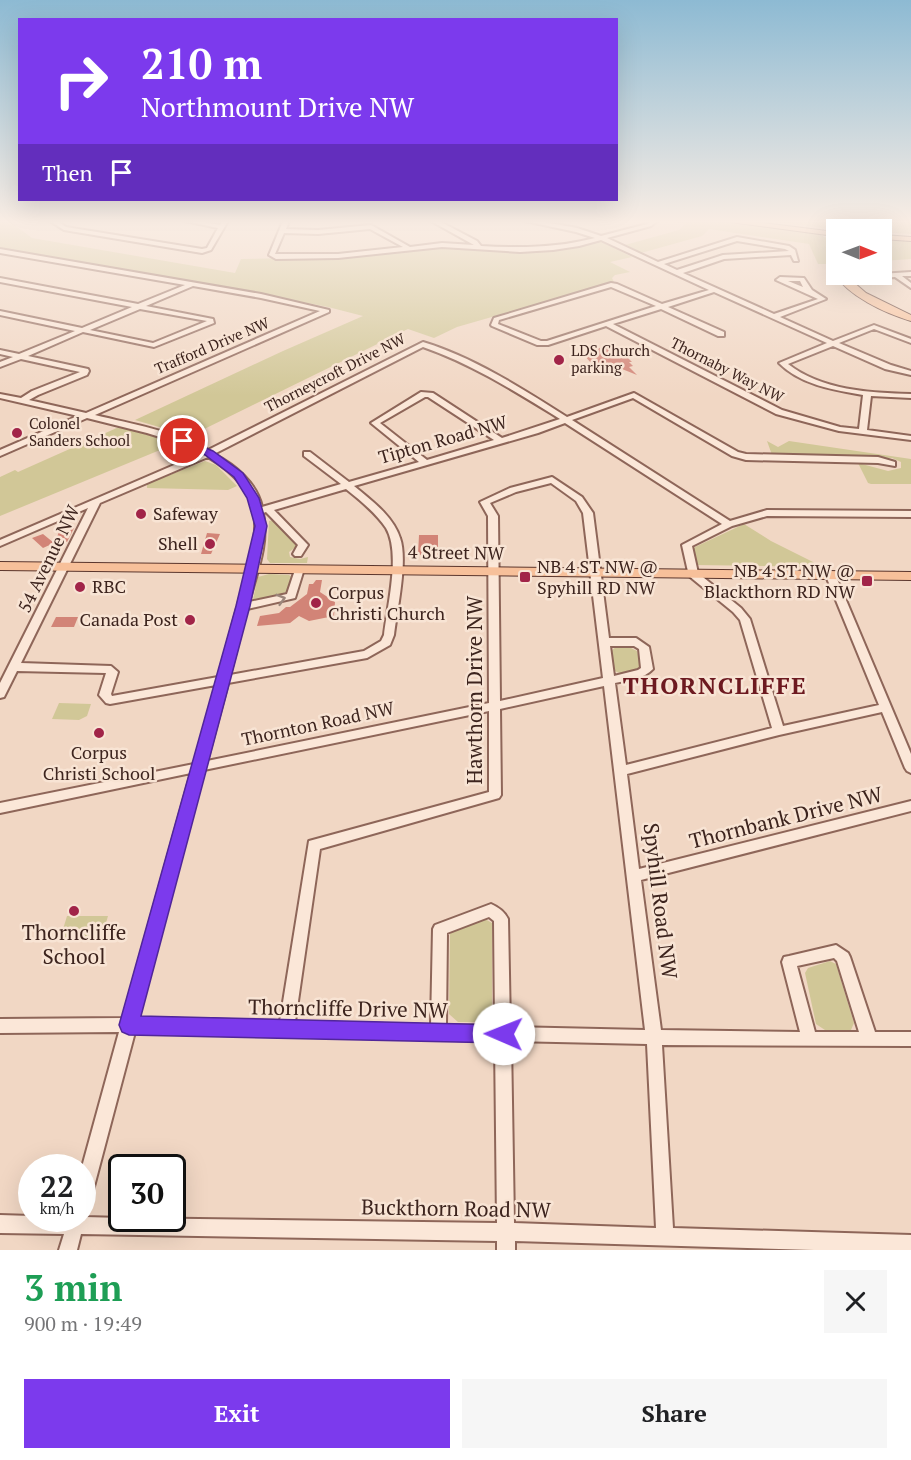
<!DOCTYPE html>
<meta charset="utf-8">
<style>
body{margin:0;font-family:"PT Serif",serif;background:#f6f6f6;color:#202124;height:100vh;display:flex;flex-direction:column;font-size:22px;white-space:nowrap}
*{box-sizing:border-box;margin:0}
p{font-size:20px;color:#757577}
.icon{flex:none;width:33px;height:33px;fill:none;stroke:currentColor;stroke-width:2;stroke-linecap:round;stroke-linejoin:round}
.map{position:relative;height:1250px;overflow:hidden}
.side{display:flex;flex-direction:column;background:#fff;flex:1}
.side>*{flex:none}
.banner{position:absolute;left:18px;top:18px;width:600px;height:183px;border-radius:0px;box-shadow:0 6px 24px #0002;background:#7c3aed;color:#fff;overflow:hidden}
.needle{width:39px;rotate:91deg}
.tools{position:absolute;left:826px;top:219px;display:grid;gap:12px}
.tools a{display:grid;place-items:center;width:66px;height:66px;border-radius:0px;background:#fff;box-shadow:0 6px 24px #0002;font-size:30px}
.speed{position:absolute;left:18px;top:1154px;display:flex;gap:12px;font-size:30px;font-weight:700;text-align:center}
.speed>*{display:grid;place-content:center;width:78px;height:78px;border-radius:50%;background:#fff;box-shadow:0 6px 24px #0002;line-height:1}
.speed small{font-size:15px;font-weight:400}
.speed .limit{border:3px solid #111;border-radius:9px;background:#fff;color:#111}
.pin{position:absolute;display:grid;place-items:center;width:51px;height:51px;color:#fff;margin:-26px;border:3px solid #fff;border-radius:50%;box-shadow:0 2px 6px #0007}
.me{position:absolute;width:66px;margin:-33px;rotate:271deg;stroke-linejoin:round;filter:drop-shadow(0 0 4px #0008)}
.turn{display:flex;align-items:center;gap:21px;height:126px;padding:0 24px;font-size:27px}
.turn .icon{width:78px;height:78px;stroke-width:2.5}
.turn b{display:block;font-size:42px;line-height:51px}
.then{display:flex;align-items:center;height:57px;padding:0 24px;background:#0003;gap:12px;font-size:22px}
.round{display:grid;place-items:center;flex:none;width:63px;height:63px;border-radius:0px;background:#f6f6f6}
.headline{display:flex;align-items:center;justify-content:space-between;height:102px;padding:0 24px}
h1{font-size:36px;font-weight:800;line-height:45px;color:#1e9e55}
.action{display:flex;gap:12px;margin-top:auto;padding:12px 24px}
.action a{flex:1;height:69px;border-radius:0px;background:#7c3aed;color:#fff;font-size:24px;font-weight:800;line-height:69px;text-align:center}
.action a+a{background:#f6f6f6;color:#202124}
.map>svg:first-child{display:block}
</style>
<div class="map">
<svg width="911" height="1250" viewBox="0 0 911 1250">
<rect width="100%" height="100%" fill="#f1d7c4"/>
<!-- green -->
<path fill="#d1c797" d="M0 221H9L32 238 235 273 241 259 345 257 430 246 551 250 596 241 602 242 632 257 610 262 630 272 615 275 612 278 614 282 457 327 434 338 408 329 190 436 135 420 283 351 363 316 328 307 267 295 0 249Z
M670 221H719L819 234 828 239 829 264H818L809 244 709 229 702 236 641 253 625 245 679 230 685 224Z
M768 221H911V234L882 232V230L832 229Z
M882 238 911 240V259L882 261Z
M119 427 177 443 0 516V477L15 470 18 472Z
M767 441 778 447 789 441 911 459V484H871L868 483 858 463 888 471 901 468V462L892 458 772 455Z
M205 461 216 465 237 486 228 490 147 488V484Z
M273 520 296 543V547L289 552 290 557 300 559 308 557 307 563H270L267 559 269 521Z
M744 524 771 541 823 567 697 565 693 549 695 547Z
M269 574 289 575 292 577 289 590 277 597 253 599 258 577Z
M617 646H627L637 651 641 665C635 672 621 676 613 670L610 652Z
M59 703 91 704 87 716 79 720 52 719Z
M67 916H108L102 937 60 939Z
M485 919 492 923V1014L483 1022H458L449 1014 450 934 458 927Z
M830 961 836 964 854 1023 851 1030H825L816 1024 805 973 808 968Z"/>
<!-- building -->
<path fill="#d28477" d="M606 345 623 353 632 362H629L633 366 629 367 637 375 622 369 612 368 608 371 600 369 601 367 592 364 583 354 593 348H601Z
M64 528H74L67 542 55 541 60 530Z
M207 533 220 534 211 554H201Z
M43 534 54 543 43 548 32 538Z
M419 535H438V556L418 555Z
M316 580H322L320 592 335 602 334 616 309 621 299 616 290 623 257 626 260 616 279 613 286 607H290L307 594 309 584H313Z
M56 617H78L74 627H51Z"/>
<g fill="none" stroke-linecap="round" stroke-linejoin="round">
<!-- minor casing -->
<g stroke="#8e6659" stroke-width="4">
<path id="minor" d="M50 221H57L66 227 202 249 207 248 218 228 185 221H199L220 225 222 221H228L211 250 202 253 64 230Z
M283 221H289L286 229 318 230 371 225 410 247 442 243 474 245 431 221H439L477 241 481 246C520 248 557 248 595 238L576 232 525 221H539L577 228 601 236 647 224 650 221H657L651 226 607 238 658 262 737 237 789 246 795 250 798 261H794L791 255 724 259 683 273 774 314 818 299 776 280 780 277 804 278 812 290 826 299 780 317 833 341 874 325 911 339V343L874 329 839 343 891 365 911 371V375L885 369 833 346 788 364C821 390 870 393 911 394V398L871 396 867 430 911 436V440L839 431 776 414 606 326 548 345H537L492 326 491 325 494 318 611 283 617 284 662 304 709 290 601 240 579 246 553 250 520 252 442 247 338 258 276 259 269 255ZM370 229 403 247 338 254H275L284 233 318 234ZM737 241 785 249 789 251 723 255 677 270 664 264ZM788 281H800L803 287ZM611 287 656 306 547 341H541L498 324 499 320ZM714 292 827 343 779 363C801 385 834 390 863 395L859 429 840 427 782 410 613 324 661 309 718 336H724V332L668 307Z
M0 249 261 294 329 310V312L95 415C132 424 174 431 208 450L423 342C473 357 523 389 567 417L634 393 738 452 746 454 878 457 895 462V466L878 463 746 460 732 456 633 398 572 420 730 521 767 510 911 511V517L767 516 732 526 692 546 698 573 741 608 750 619 783 726 879 705 826 576 831 573 835 574 911 754V773L907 771 905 768 882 712 779 735 627 774 639 869 911 801V811L641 880 661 1030 800 1032 782 962 784 957 789 956 836 945 848 953 850 957 875 1032H911V1046L662 1045 673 1228 911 1235V1250H814L515 1241V1250H497V1241L81 1234 77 1250H59L64 1234 0 1233V1215L32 1216V1218H82V1212L85 1217 122 1218 497 1223 495 1041 135 1032 91 1198 88 1204 82 1206V1167L119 1032 0 1033V1019L123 1018 191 773 0 813V803L194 764 216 685 110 704 106 703 99 695 106 673H105L17 671 4 697 0 698V683L88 508 0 546V540L202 453 173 441 147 433 87 418 0 456V450L78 416 0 398V394L21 398 32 391 80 372 21 359 0 367V362L13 357 0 354V350L19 354 75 331 0 315V311L82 328 132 307 0 282V278L138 304 185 285 0 253ZM193 286 261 298 320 311 86 413 29 400 38 395 87 375 89 371 88 369 28 356 83 332 154 347 214 323 213 319 146 306ZM140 309 207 321 153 343 90 330ZM423 347C472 364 516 392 560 419L502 438 433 393 421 392 371 423 419 462 349 482 310 452H304V456L341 484 262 507C257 483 235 465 214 454ZM425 397H428L494 440 427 460 380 423ZM565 423 722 524 682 545 689 576 733 612 740 620 772 728 626 765 615 683C628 680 644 679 653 669L649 647 636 638H609L593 513 582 497 552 477 510 488 480 502 488 516 489 703 207 761 228 683 367 658 390 645 394 635C397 610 408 560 400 538 393 516 371 500 354 486L538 433ZM208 457C272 495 258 536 240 597 233 623 226 650 218 677L112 696 111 694 118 672 111 666 21 663 100 503ZM551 483 576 501 583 513 603 678 500 701 498 516 490 503 516 492ZM346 489C360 500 376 513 386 528 401 553 387 607 384 635L381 641 364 651 230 675 247 609 295 598 304 569 302 567H296L287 594 249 602C257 572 269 544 263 513L266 512 298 545 293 554 295 556H301L308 545 274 510ZM610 646H634L639 649 641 668 638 670 614 676ZM604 686 645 1030 510 1027 508 919C505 912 498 907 491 904L435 925 433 929 431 1025 295 1022 320 849 499 798 501 795 500 709ZM489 711V792L309 841 280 1021 138 1018 204 770ZM489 917 494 921 495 1026 446 1025 447 933ZM834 958 837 961 859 1032H815L797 966ZM511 1041 647 1044 656 1228 514 1223Z
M911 272V276H902L911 283V288L895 277 864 279 861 277 864 275Z"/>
</g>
<!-- major casing -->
<g stroke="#5b362d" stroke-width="2">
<path id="major" d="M722 221H747L827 231 828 228H834L837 232V236H835L837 274H844L866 293 911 315V321C884 313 848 296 833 272 826 261 828 247 827 235Z
M882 235 911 237V241L882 239Z
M0 562 911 572V580L0 570Z"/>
</g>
<!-- minor -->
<use href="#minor" fill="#fbe7d8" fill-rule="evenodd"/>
<!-- major -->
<use href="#major" fill="#f7c09a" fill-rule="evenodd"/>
</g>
<!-- one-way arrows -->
<defs><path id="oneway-chevron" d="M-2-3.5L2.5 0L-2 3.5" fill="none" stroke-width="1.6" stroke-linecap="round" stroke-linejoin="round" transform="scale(1.5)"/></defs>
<use stroke="#9c867b" href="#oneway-chevron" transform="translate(281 599) rotate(-16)"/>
<!-- sky -->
<linearGradient id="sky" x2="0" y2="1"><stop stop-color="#8dbad3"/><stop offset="0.56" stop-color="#f9ede4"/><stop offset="1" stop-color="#f9ede4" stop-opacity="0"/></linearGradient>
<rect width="911" height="396" fill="url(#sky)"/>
<!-- route -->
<path fill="#7c3aed" stroke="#51269a" stroke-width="1.5" d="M183 438 213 451 243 473 259 498 267 526 250 606 141 1016 504 1025 511 1027 514 1034 511 1041 504 1043 129 1035 122 1032 119 1025 236 606 255 526 247 498 234 477 205 455 179 443 178 441Z"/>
<!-- markers -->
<g fill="#a12448" stroke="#f8e4d4" stroke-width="2">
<circle cx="559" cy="360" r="6"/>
<circle cx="17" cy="433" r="6"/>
<circle cx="141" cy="514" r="6"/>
<circle cx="210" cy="544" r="6"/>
<rect x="519" y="571" width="12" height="12" rx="3"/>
<rect x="861" y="575" width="12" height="12" rx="3"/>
<circle cx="80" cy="587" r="6"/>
<circle cx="316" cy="603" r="6"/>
<circle cx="190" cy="620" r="6"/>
<circle cx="99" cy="733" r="6"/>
<circle cx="74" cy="911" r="6"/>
</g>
<g text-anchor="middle" stroke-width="5" stroke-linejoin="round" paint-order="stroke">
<!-- far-street labels -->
<g font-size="15" fill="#3d241e" stroke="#f8e4d4">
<text transform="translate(212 346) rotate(-23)" y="5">Trafford Drive NW</text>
<text transform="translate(727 370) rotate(27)" y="5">Thornaby Way NW</text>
<text transform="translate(335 373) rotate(-27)" y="5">Thorneycroft Drive NW</text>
</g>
<!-- far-poi labels -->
<g font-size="15" fill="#3d241e" stroke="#f8e4d4" text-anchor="start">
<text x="571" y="356">LDS Church<tspan x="571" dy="17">parking</tspan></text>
<text x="29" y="429">Colonel<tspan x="29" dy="17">Sanders School</tspan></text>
</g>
<!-- street labels -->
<g font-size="18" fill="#3d241e" stroke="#f8e4d4">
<text transform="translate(443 440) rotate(-16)" y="6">Tipton Road NW</text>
<text transform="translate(456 553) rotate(1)" y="6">4 Street NW</text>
<text transform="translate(49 559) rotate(-64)" y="6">54 Avenue NW</text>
<text transform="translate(318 724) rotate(-12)" y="6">Thornton Road NW</text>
</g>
<!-- poi labels -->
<g font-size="18" fill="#3d241e" stroke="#f8e4d4" text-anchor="start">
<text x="153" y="520">Safeway</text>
<text x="198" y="550" text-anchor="end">Shell</text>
<text x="537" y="573">NB 4 ST NW @<tspan x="537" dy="21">Spyhill RD NW</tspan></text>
<text x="855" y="577" text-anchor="end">NB 4 ST NW @<tspan x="855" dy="21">Blackthorn RD NW</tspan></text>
<text x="92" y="593">RBC</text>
<text x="328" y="599">Corpus<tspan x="328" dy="21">Christi Church</tspan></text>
<text x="178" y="626" text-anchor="end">Canada Post</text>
<text x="99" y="759" text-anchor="middle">Corpus<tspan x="99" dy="21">Christi School</tspan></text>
</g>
<!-- near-street labels -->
<g font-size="21" fill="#3d241e" stroke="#f8e4d4">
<text transform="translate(475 690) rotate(-90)" y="7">Hawthorn Drive NW</text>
<text transform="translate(786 818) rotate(-14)" y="7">Thornbank Drive NW</text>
<text transform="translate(660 901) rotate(83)" y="7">Spyhill Road NW</text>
<text transform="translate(348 1009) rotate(1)" y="7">Thorncliffe Drive NW</text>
<text transform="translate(456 1209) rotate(1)" y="7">Buckthorn Road NW</text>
</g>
<!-- near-poi labels -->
<g font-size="21" fill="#3d241e" stroke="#f8e4d4">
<text x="74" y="940">Thorncliffe<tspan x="74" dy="24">School</tspan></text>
</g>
<!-- district labels -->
<g font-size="24" font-weight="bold" letter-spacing="1.5" fill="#6d1a20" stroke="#f8e4d4">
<text x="715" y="694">THORNCLIFFE</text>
</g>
</g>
</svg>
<div class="tools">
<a><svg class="needle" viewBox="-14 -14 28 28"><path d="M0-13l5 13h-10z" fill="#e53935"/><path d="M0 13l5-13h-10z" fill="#757577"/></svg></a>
</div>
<div class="speed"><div>22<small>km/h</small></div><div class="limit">30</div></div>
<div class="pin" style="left:183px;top:441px;background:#d93025"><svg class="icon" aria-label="arrive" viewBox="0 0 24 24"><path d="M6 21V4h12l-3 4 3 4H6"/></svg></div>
<svg class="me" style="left:504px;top:1034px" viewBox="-20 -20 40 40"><circle r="19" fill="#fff"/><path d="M0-13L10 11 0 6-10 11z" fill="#7c3aed"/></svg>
<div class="banner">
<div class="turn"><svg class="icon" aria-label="right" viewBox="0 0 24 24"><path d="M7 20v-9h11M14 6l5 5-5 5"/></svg><div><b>210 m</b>Northmount Drive NW</div></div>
<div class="then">Then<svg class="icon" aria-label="arrive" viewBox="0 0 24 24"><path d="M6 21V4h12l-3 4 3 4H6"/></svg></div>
</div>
</div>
<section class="side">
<div class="headline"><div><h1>3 min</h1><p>900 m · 19:49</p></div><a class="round"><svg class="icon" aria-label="close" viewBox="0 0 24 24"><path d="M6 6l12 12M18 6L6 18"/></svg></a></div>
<div class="action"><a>Exit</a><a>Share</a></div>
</section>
